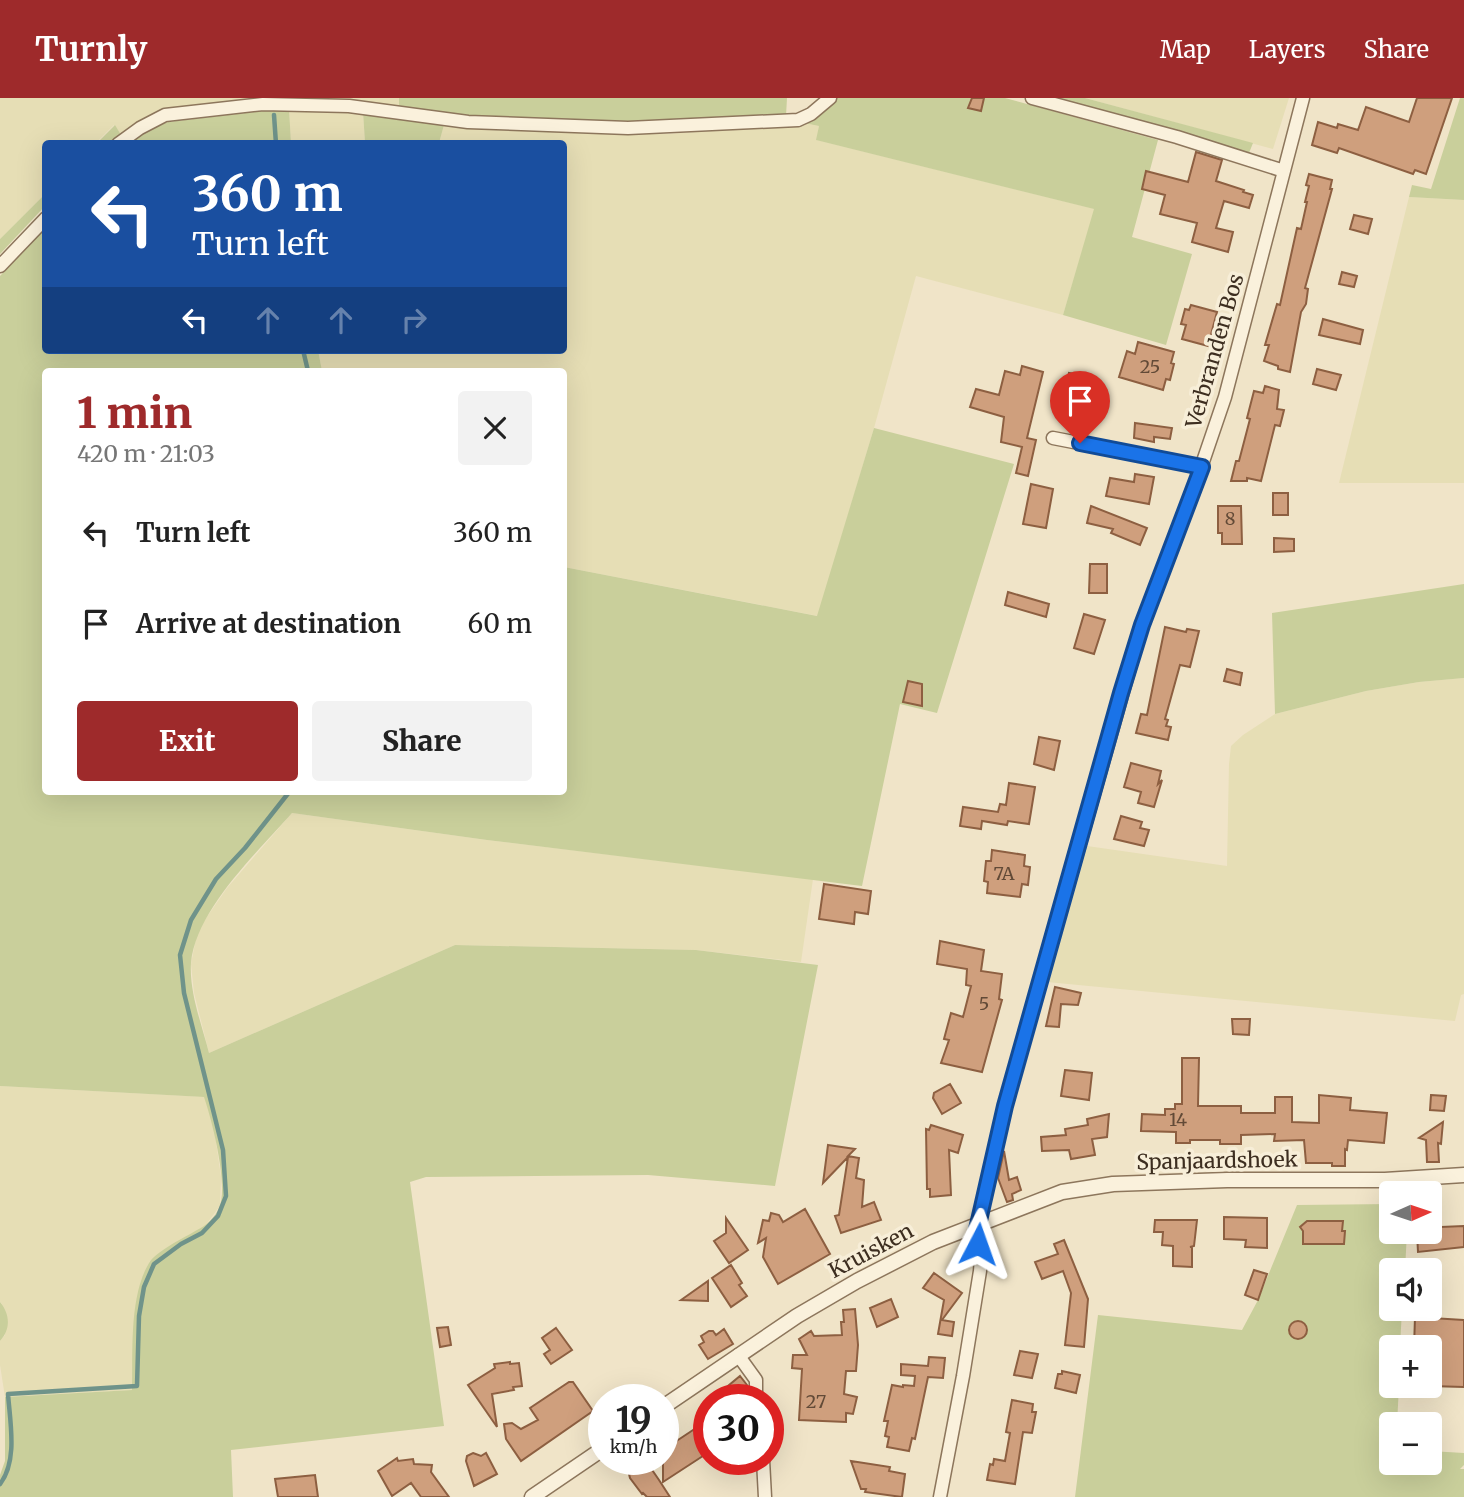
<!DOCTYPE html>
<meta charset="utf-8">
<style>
body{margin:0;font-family:Merriweather,serif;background:#f2f2f2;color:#222;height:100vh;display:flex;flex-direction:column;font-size:26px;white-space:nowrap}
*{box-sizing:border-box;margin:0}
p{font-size:23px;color:#767676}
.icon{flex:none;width:38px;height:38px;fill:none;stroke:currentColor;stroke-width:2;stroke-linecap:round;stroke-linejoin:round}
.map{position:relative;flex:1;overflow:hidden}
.side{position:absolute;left:42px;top:270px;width:525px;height:427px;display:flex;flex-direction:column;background:#fff;border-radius:7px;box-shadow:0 7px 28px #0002}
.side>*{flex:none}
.banner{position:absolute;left:42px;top:42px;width:525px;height:214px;border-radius:7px;box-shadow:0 7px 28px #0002;background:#1a4fa0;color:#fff;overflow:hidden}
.needle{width:46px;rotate:87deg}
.buttons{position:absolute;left:1379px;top:1083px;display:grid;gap:14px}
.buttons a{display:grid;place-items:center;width:63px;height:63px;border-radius:7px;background:#fff;box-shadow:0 7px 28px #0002;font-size:35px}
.speed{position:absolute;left:588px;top:1286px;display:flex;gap:14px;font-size:35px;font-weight:700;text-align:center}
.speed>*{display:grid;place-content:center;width:91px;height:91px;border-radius:50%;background:#fff;box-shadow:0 7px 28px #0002;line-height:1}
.speed small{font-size:18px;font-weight:400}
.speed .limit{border:10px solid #d22;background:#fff;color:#111}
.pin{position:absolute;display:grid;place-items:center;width:60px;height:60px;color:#fff;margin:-72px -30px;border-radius:50% 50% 50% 0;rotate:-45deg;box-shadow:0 0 7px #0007}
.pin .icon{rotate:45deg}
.me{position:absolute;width:77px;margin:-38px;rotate:4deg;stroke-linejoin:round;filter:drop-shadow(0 0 5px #0008)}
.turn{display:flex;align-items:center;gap:24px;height:147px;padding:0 35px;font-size:32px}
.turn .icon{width:91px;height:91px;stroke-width:2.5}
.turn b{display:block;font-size:49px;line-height:60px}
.lanes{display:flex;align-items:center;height:66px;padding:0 35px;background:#0003;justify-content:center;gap:35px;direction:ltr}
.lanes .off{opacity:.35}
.round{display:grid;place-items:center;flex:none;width:74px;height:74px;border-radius:7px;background:#f2f2f2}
.headline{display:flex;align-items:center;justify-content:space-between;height:119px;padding:0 35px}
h1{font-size:42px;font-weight:800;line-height:52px;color:#9e2a2b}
.action{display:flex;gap:14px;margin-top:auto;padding:14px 35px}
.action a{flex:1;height:80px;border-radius:7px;background:#9e2a2b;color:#fff;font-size:28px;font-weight:800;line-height:80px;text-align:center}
.action a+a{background:#f2f2f2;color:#222}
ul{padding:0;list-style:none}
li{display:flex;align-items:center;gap:21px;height:91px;padding:0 35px}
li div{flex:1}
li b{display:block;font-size:26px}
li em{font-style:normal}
header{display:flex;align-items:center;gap:42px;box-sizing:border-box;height:98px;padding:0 35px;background:#9e2a2b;color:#fff}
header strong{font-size:33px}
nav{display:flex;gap:38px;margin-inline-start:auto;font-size:24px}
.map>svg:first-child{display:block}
</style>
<header>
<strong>Turnly</strong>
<nav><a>Map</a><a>Layers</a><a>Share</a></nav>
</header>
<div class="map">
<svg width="1464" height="1399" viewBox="0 0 1464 1399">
<rect width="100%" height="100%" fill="#f0e4c8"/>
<!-- farmland -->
<path fill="#e6deb5" d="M0 0H276L225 4 160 13 121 37 114 27 96 45 46 46 45 96 0 141Z
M301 0H399V10L344 2Z
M1085 0H1289L1273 51Z
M289 10 363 14 365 45H291Z
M804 25 819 28 817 42 1095 111 1063 217 916 178 874 330 818 518 564 469V273H322L318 252H564V46L439 45 444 27 499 32 669 36Z
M1409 99 1464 102V385H1339Z
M1464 580V896L1461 897 1455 923 1047 884 1087 748 1227 768 1229 666 1231 648 1243 637 1275 616 1366 593 1419 584Z
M292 715 487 742 813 781 801 864 696 852 455 847 209 955 194 895 191 866 196 840 202 826 227 790Z
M0 988 205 999 214 1030 221 1079 220 1108 205 1128 150 1163 141 1183 135 1213 132 1292 5 1299 0 1267V1243L5 1237 2 1206 0 1204Z"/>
<!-- green -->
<path fill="#c9cf9b" d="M399 0H787L786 18 625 26 468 20 399 10Z
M837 0H1005L1158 42 1132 139 1192 156 1166 247 1063 217 1094 111 816 42 819 28 804 25Z
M1045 0H1085L1253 45 1249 55 1245 56Z
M1460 0H1464V102L1409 99 1412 87 1431 91Z
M289 10 291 45 130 46 148 32 168 24Z
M363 14 444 27 439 45H365Z
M115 27 121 37 111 45 96 46Z
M45 96V108L0 156V141Z
M45 130 46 252H318L322 273H46V693H564V469L817 518 874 330 1014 366 937 615 900 606 862 788 487 742 292 715C258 754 196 811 191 865 189 894 202 927 209 955L455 847 696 852 818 867 775 1088 648 1077 426 1079 410 1084 444 1328 231 1352 233 1399H0V1377L5 1363V1299L132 1292C133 1254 129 1198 149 1165 156 1153 184 1140 197 1132 206 1128 215 1119 219 1110 229 1089 212 1022 204 999L0 988V178Z
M1464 486V580L1419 584 1366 593 1275 616 1272 515Z
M1391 1106V1134H1407L1405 1172H1391V1211H1402L1400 1249 1391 1250V1288H1399L1397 1326H1391V1365H1430V1353L1464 1355V1367L1460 1371H1464V1399H1075L1098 1217 1242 1232 1258 1202 1297 1107Z
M0 1204C10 1216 11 1231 0 1243Z"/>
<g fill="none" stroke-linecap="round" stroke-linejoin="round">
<!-- stream -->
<path stroke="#6f938a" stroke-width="4.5" d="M274 17 276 46
M303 252 308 273
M0 1386C18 1363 10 1324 8 1296L137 1288 139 1218 144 1189 154 1166 181 1146 202 1135 218 1118 226 1098 223 1052 184 895 180 857 191 822 216 781 245 750 290 693"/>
</g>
<!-- building -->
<path fill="#cf9f7d" stroke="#8d5f41" stroke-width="2" d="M972 0H984L981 13 968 10Z
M1417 0H1452L1426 76 1415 72 1413 76 1339 50 1337 55 1312 47 1318 24 1337 30 1338 26 1358 32 1366 9 1409 24Z
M1196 54 1222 62 1216 83 1244 92 1243 94 1253 97 1249 110 1224 103 1216 130 1233 134 1228 154 1192 144 1197 125 1160 116 1165 97 1142 91 1146 73 1188 84Z
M1309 76 1332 82 1330 91H1332L1305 190 1308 191 1306 206 1301 214 1290 274 1278 271V268L1264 263 1269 247H1265L1277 206 1280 207 1297 130 1301 131 1307 104H1305L1309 88 1306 87Z
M1354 117 1372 121 1368 136 1350 131Z
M1342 174 1357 178 1354 189 1339 186Z
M1191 207 1217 214 1208 248 1182 241 1186 227 1181 226 1185 211 1189 212Z
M1323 221 1363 232 1360 246 1319 237Z
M1138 244 1174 254 1171 265 1174 266 1170 282 1166 281 1163 292 1119 279 1127 253 1135 256Z
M1022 268 1043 274 1027 340 1036 342 1028 378 1016 375 1022 349 1001 344 1004 319 970 309 976 291 999 297 1005 273 1020 277Z
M1317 271 1341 277 1336 292 1313 286Z
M1069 275 1091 279 1087 294 1066 289Z
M1265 288 1279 292 1277 311 1284 312 1280 328 1275 327 1261 383 1247 380V383H1231L1236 363H1239L1250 321 1247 320 1254 293 1263 295Z
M1135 325 1172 330 1170 341 1154 339V344L1134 340Z
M1135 376 1154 379 1149 406 1106 398 1110 380 1134 384Z
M1031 386 1053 391 1046 430 1023 426Z
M1273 395H1288V417H1273Z
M1091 408 1147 430 1140 447 1111 435 1113 431 1087 425Z
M1218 408H1241L1242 446H1222V435H1218Z
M1274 440 1294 441V453L1274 454Z
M1090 466H1107V495H1089Z
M1008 494 1049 506 1046 519 1005 507Z
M1084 516 1105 522 1094 556 1074 550Z
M1165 529 1186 534 1187 531 1199 533 1190 569 1180 567 1165 621 1168 622 1166 628 1171 629 1168 642 1136 635 1141 616 1147 617Z
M1227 571 1242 575 1240 587 1224 583Z
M908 583 922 586V608L903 604Z
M1039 639 1060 643 1054 672 1034 666Z
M1131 665 1161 673 1158 686 1162 682 1154 709 1138 705 1141 694 1124 689Z
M1009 685 1035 689 1029 726 1008 723 1007 727 982 723 981 731 960 728 963 709 998 714 1000 706 1006 707Z
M1121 718 1142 724 1140 730 1149 732 1144 748 1114 741Z
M992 752 1025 757 1024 768 1030 769 1028 787 1022 786 1020 799 987 795 988 784 984 783 986 763H991Z
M824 786 871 793 868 816 855 814 854 826 819 821Z
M940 843 984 852 981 873 1002 876 999 901 1002 902 982 974 941 965 949 942 944 941 951 915 963 919 971 888 966 887 967 871 937 866Z
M1055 889 1081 895 1078 907 1061 906 1059 929 1046 928Z
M1232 921H1250L1249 937 1233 936Z
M1182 960H1199L1198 1008H1241V1015H1275V999H1292V1024L1319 1025V997L1351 1000 1350 1012 1387 1015 1384 1045 1348 1042 1347 1052 1345 1051V1068H1332V1065H1306L1304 1042 1274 1043 1275 1036 1241 1037V1046H1220V1042H1190V1045H1176V1034L1141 1033 1142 1016 1165 1017V1011H1175V1006H1182Z
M1065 972 1092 975 1089 1002 1061 998Z
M950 986 961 1005 942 1016 933 1000 934 995Z
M1431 997 1446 998 1444 1013 1430 1012Z
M1109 1016 1107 1039 1092 1041 1095 1057 1071 1061 1069 1052 1042 1053 1041 1039 1066 1037 1065 1031 1088 1027 1087 1021Z
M1443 1024 1441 1046 1438 1045 1439 1064H1427L1426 1042 1419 1040Z
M931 1027 963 1037 958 1055 949 1052 951 1097 930 1099V1091H927L926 1031 929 1032Z
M828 1047 855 1051 848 1058 859 1060 856 1080 864 1082 862 1109 874 1104 881 1122 841 1135 835 1118 839 1117 848 1059 823 1085Z
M1004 1053 1009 1082 1017 1079 1021 1092 1012 1096 1013 1102 1007 1104 998 1080Z
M805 1111 830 1156 778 1186 763 1159 766 1140 758 1145 763 1122 769 1123 771 1115 779 1117 783 1124Z
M1224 1119 1267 1120V1150L1245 1149 1246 1142 1224 1141Z
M726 1120 748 1152 729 1165 714 1143 726 1135Z
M1155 1122H1197L1194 1148 1190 1149H1192V1169L1173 1168V1148L1162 1147 1163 1134H1154Z
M1307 1123H1343L1342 1133H1345L1344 1146H1303V1133L1300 1129Z
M1441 1125V1129L1464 1128V1149L1418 1154 1417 1134H1430V1126Z
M1064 1142 1088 1201 1084 1249 1065 1247 1071 1195 1063 1173 1042 1181 1035 1164 1058 1156 1054 1146Z
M731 1167 742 1185 739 1187 747 1198 731 1209 712 1180Z
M1254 1172 1267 1176 1258 1202 1245 1197Z
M934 1175 962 1195 942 1222 954 1224 952 1238 938 1236 944 1202 923 1190Z
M708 1183V1203L681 1202Z
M891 1201 898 1219 877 1229 870 1210Z
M855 1211 858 1247 856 1273H846L844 1296 857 1299 853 1316 846 1315V1324L799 1322 802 1271 792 1270 793 1257H807L799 1241 811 1233 814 1238 842 1237 841 1224H844L843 1212Z
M1415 1219 1464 1222V1289L1430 1288V1250H1414Z
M1289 1232a9 9 0 1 1 18 0a9 9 0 1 1-18 0Z
M448 1229 451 1247 440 1249 437 1230Z
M556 1230 572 1252 551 1266 544 1256 550 1252 542 1240Z
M724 1231 733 1246 708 1261 699 1247 704 1244 701 1238 709 1233H713L716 1237Z
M1020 1253 1038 1256 1032 1280 1014 1277Z
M929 1259 945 1260 943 1280 928 1279 915 1341 912 1340 909 1353 887 1349 889 1339 885 1338 888 1323H884L892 1287 903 1289V1287L914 1288 915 1278 901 1277V1266L928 1268Z
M510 1264V1266L519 1265 522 1288 513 1289 514 1292 492 1296 497 1329 468 1287 495 1270 494 1266Z
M1062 1273 1080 1277 1076 1295 1055 1290 1058 1276H1062Z
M740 1278 747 1287V1294L737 1302H711Z
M569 1284H573L593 1313 521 1363 506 1341 504 1326 512 1325 521 1331 538 1322 530 1310Z
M1012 1302 1033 1306 1032 1314H1036L1032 1335 1023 1334 1015 1386 987 1382 990 1366 993 1367 994 1361 1005 1363 1010 1335 1006 1334Z
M696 1330 708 1347 703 1350 706 1356 663 1384V1352Z
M473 1355 481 1358 486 1355 497 1376 474 1388 466 1363 467 1358Z
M397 1360 398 1363 413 1361 414 1366 432 1367 431 1374 449 1399H421L411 1385 392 1398 378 1373Z
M851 1363 890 1369 889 1373 905 1376 902 1399 865 1394 866 1391H861Z
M648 1366 659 1382 670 1399H647L643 1395 642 1396 630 1380 629 1376Z
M315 1377 318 1399H278L275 1381Z"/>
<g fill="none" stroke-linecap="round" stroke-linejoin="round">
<!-- minor casing -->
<g stroke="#8d765c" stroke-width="15">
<path id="minor" d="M1032 0 1177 39 1284 73
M118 46 140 30 165 17 263 6 349 8 468 24 628 30 798 22 811 16 830 0
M0 168 46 120
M1053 340 1202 369
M738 1257 756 1282V1302
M763 1362 765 1399
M940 1399 963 1278 980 1173 981 1160 976 1136 1005 1008 1142 527 1195 387 1225 299 1303 0"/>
</g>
<!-- tertiary casing -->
<g stroke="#8d765c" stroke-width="17">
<path id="tertiary" d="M663 1309 797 1218 857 1183 933 1144 1062 1094 1113 1086 1227 1082H1385L1464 1077
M532 1399 604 1350"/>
</g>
<!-- minor -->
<use href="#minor" stroke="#faf1dc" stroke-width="12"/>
<!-- tertiary -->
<use href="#tertiary" stroke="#faf1dc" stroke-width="14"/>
</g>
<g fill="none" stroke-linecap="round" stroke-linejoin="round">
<!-- route casing -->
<g stroke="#114b97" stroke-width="18">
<path id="route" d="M978 1146 976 1136 978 1127 1005 1008 1121 595 1142 527 1202 369 1080 345"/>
</g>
<!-- route -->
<use href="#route" stroke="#1a73e8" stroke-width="12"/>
</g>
<g text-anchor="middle" stroke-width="7" stroke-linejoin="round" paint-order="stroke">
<!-- number labels -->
<g font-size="18" fill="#624a37">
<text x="1150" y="275">25</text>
<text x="1230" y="427">8</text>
<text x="1004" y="782">7A</text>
<text x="984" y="912">5</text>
<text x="1178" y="1028">14</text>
<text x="816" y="1310">27</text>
</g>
<!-- street labels -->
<g font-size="21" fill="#3d2e20" stroke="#f7eed8">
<text transform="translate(1215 253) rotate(-74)" y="7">Verbranden Bos</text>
<text transform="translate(1217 1063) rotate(-1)" y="7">Spanjaardshoek</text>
<text transform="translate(871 1153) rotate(-28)" y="7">Kruisken</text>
</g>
</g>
</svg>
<div class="buttons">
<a><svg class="needle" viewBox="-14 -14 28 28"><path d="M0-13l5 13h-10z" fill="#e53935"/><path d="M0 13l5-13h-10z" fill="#767676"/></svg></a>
<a><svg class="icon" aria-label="sound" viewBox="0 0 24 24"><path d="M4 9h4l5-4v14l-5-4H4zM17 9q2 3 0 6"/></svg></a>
<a>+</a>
<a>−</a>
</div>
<div class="speed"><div>19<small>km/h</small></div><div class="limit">30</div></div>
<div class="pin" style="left:1080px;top:345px;background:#d93025"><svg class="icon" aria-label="arrive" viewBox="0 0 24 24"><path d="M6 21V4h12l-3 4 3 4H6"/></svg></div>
<svg class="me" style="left:978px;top:1146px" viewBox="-20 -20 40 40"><path d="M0-17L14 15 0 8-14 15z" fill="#1a73e8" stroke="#fff" stroke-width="4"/></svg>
<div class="banner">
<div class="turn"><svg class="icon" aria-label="left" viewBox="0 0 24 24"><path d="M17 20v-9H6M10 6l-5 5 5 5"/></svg><div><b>360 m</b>Turn left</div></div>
<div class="lanes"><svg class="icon" aria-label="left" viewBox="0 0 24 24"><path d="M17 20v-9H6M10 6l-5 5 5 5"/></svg><svg class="icon off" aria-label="ahead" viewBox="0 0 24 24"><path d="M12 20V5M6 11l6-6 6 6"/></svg><svg class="icon off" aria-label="ahead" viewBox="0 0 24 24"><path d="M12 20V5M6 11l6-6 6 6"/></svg><svg class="icon off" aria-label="right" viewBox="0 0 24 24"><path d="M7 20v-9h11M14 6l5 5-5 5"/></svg></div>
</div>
<section class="side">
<div class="headline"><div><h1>1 min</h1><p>420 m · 21:03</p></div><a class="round"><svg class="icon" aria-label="close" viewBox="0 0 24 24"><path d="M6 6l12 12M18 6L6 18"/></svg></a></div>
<ul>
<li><svg class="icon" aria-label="left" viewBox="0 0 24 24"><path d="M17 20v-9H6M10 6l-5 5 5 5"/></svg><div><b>Turn left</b></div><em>360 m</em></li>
<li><svg class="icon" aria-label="arrive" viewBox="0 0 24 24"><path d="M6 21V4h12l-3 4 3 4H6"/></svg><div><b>Arrive at destination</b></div><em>60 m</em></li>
</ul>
<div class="action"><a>Exit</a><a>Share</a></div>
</section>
</div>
